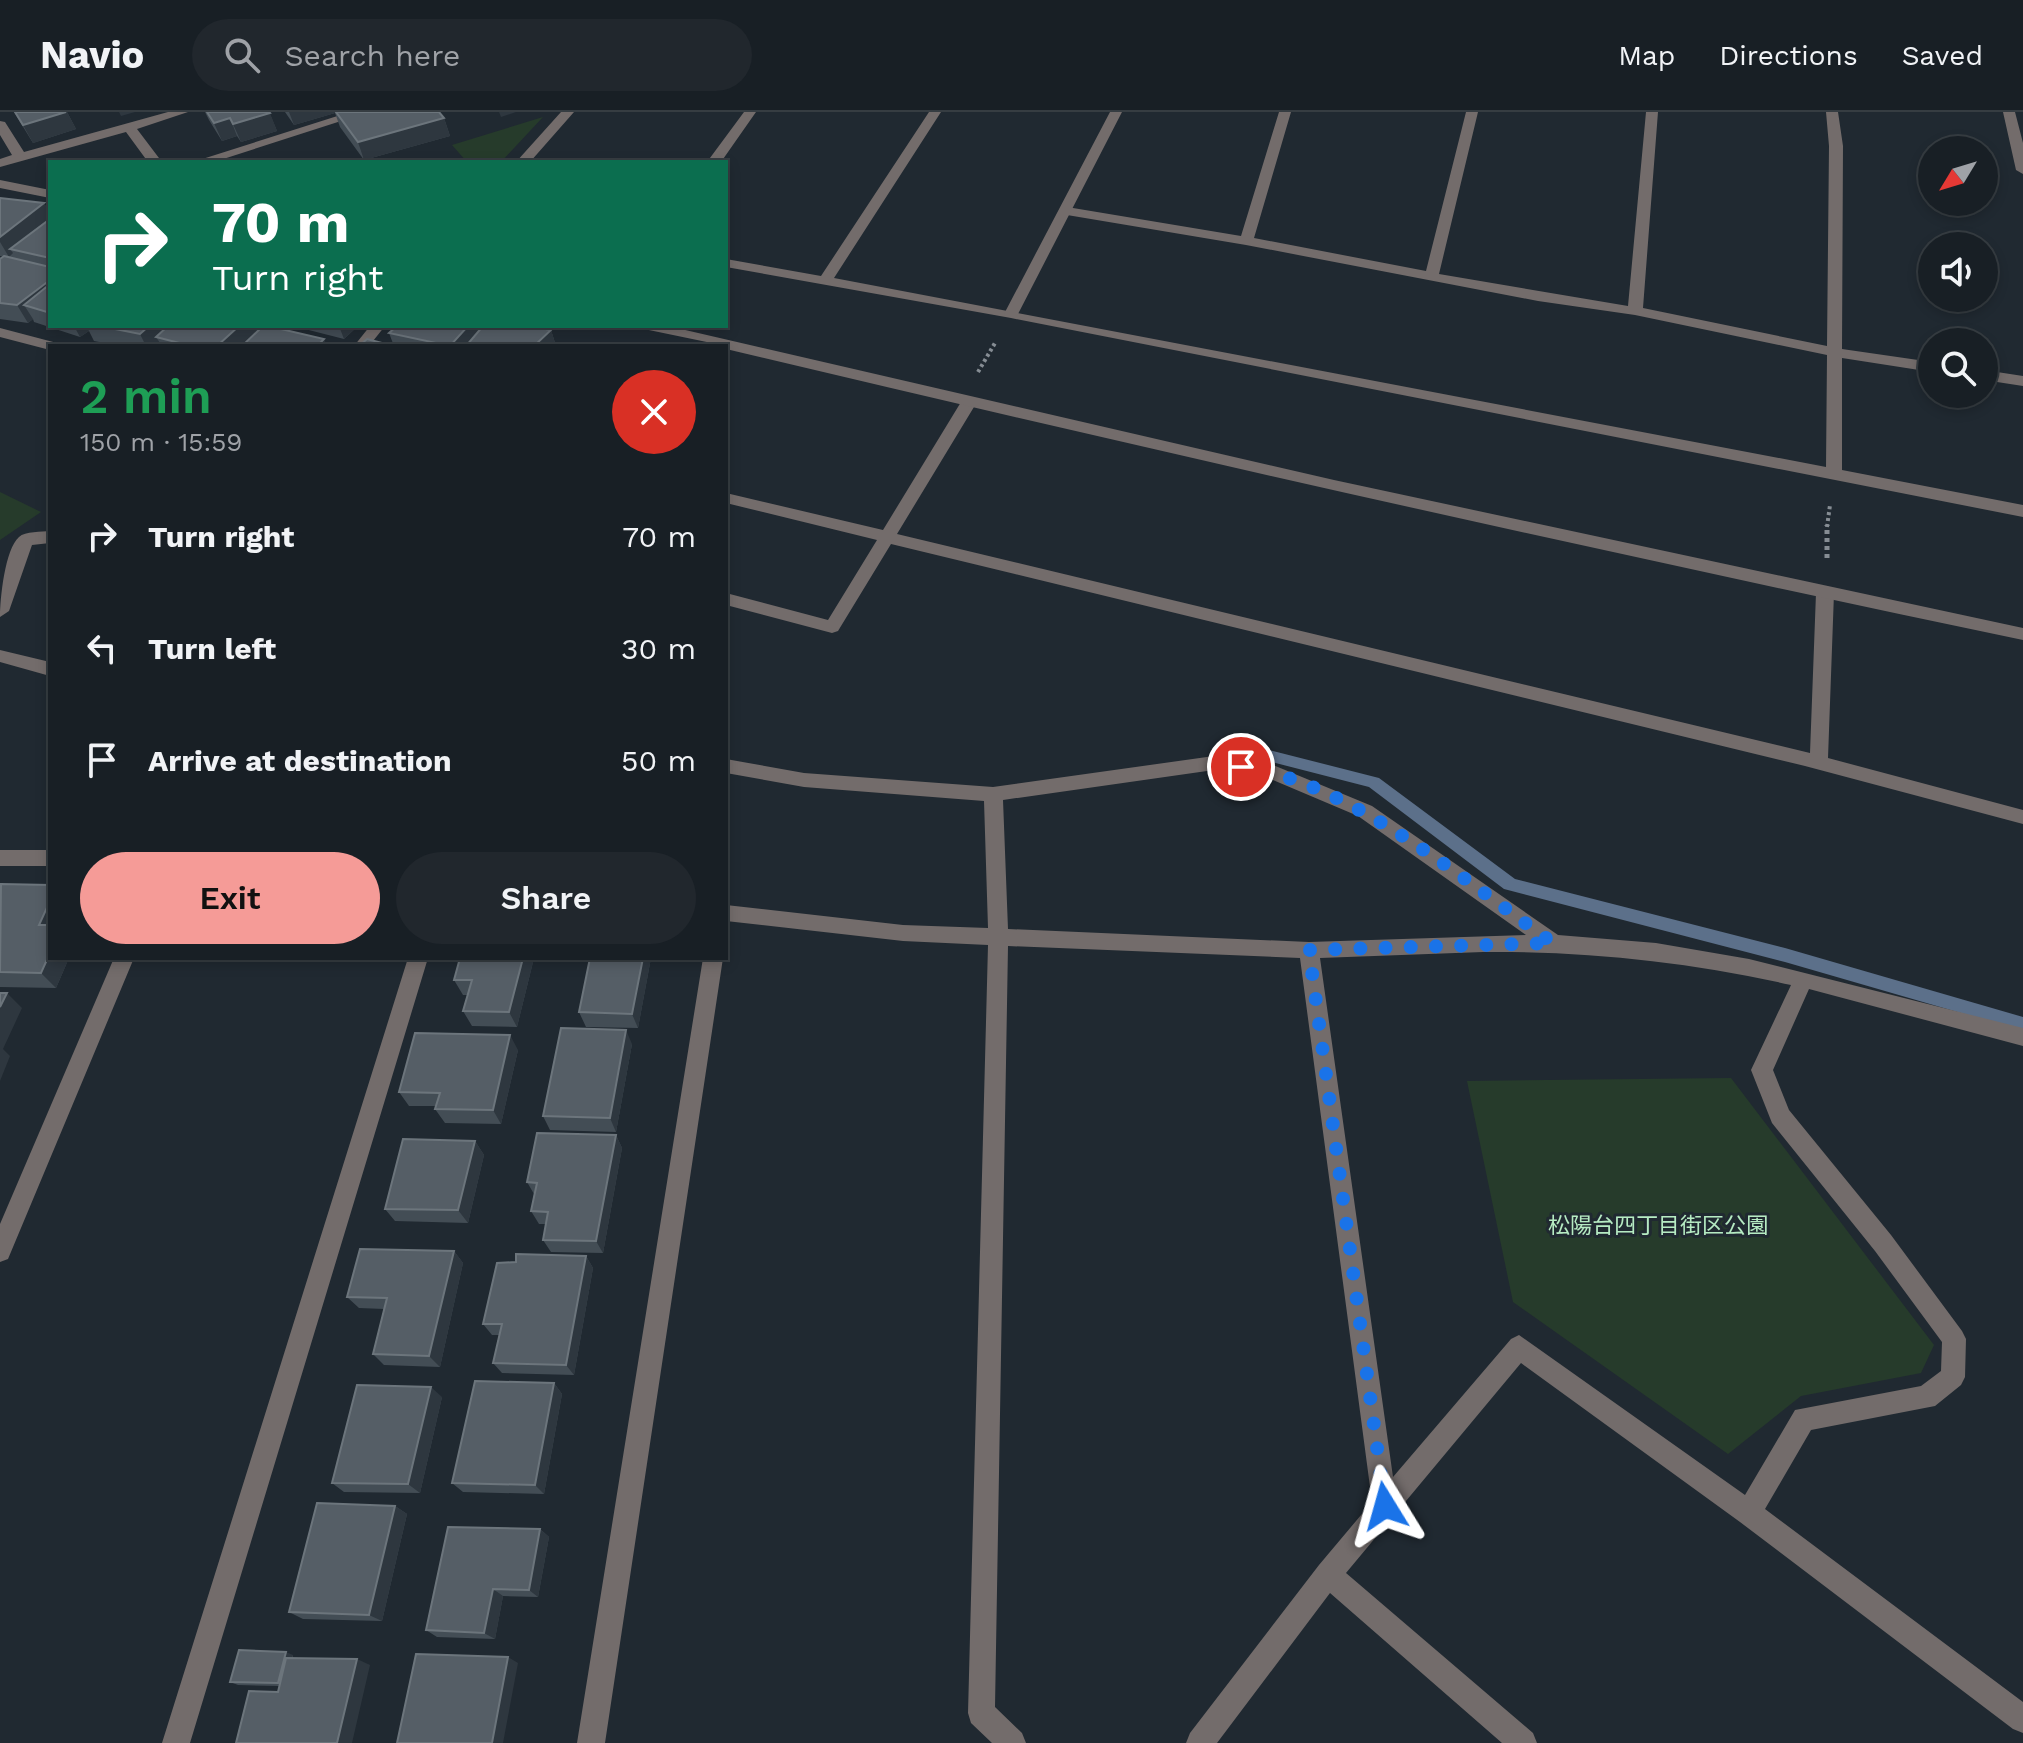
<!DOCTYPE html>
<meta charset="utf-8">
<style>
body{margin:0;font-family:"Work Sans","Noto Sans JP",sans-serif;background:#21272d;color:#f1f3f6;height:100vh;display:flex;flex-direction:column;font-size:30px;white-space:nowrap}
*{box-sizing:border-box;margin:0}
p{font-size:26px;color:#9fa2a7}
.icon{flex:none;width:44px;height:44px;fill:none;stroke:currentColor;stroke-width:2;stroke-linecap:round;stroke-linejoin:round}
.map{position:relative;flex:1;overflow:hidden}
.drawer{position:absolute;left:48px;top:232px;width:680px;height:616px;display:flex;flex-direction:column;background:#181f25;border-radius:0px;box-shadow:0 4px 12px #0003,0 0 0 2px #363d42}
.drawer>*{flex:none}
.hud{position:absolute;left:48px;top:48px;width:680px;height:168px;border-radius:0px;box-shadow:0 4px 12px #0003,0 0 0 2px #363d42;background:#0b6e4f;color:#fff;overflow:hidden}
.needle{width:52px;rotate:232deg}
.buttons{position:absolute;left:1918px;top:24px;display:grid;gap:16px}
.buttons a{display:grid;place-items:center;width:80px;height:80px;border-radius:50%;background:#181f25;box-shadow:0 4px 12px #0003,0 0 0 2px #363d42;font-size:40px}
.pin{position:absolute;display:grid;place-items:center;width:68px;height:68px;color:#fff;margin:-34px;border:4px solid #fff;border-radius:50%;box-shadow:0 2px 8px #0007}
.me{position:absolute;width:88px;margin:-44px;rotate:352deg;stroke-linejoin:round;filter:drop-shadow(0 0 6px #0008)}
.turn{display:flex;align-items:center;gap:28px;height:168px;padding:0 32px;font-size:36px}
.turn .icon{width:104px;height:104px;stroke-width:2.5}
.turn b{display:block;font-size:56px;line-height:68px}
.round{display:grid;place-items:center;flex:none;width:84px;height:84px;border-radius:42px;background:#21272d}
.head{display:flex;align-items:center;justify-content:space-between;height:136px;padding:0 32px}
h1{font-size:48px;font-weight:600;line-height:60px;color:#1e9e55}
.action{display:flex;gap:16px;margin-top:auto;padding:16px 32px}
.action a{flex:1;height:92px;border-radius:48px;background:#f59b97;color:#111;font-size:32px;font-weight:600;line-height:92px;text-align:center}
.action a+a{background:#21272d;color:#f1f3f6}
ul{padding:0;list-style:none}
li{display:flex;align-items:center;gap:24px;height:112px;padding:0 32px}
li div{flex:1}
li b{display:block;font-size:30px}
li em{font-style:normal}
header{display:flex;align-items:center;gap:48px;box-sizing:border-box;height:112px;padding:0 40px;background:#181f25;border-bottom:2px solid #363d42}
header strong{font-size:38px}
nav{display:flex;gap:44px;margin-inline-start:auto;font-size:28px}
.search{width:560px;height:72px;background:#21272d;display:flex;align-items:center;gap:20px;box-sizing:border-box;padding:0 28px;border-radius:44px;color:#9fa2a7;font-size:30px}
.map>svg:first-child{display:block}
</style>
<header>
<strong>Navio</strong>
<div class="search"><svg class="icon" aria-label="search" viewBox="0 0 24 24"><circle cx="10" cy="10" r="6"/><path d="M15 15l6 6"/></svg>Search here</div>
<nav><a>Map</a><a>Directions</a><a>Saved</a></nav>
</header>
<div class="map">
<svg width="2023" height="1631" viewBox="0 0 2023 1631">
<rect width="100%" height="100%" fill="#202931"/>
<!-- green -->
<path fill="#263b2b" d="M543 5 501 50H467L452 33Z
M0 380 41 400 0 428Z
M1731 966 1934 1233 1921 1261 1801 1284 1728 1342 1513 1190 1467 969Z"/>
<g fill="none" stroke-linecap="round" stroke-linejoin="round">
<!-- stream -->
<path fill="#5c708a" fill-rule="evenodd" d="M1230 628 1379 666 1515 767 1785 836 2023 905V919L1785 850 1504 777 1369 675 1225 638 1223 634 1225 630Z"/>
<!-- path-far1 -->
<path stroke="#868d94" stroke-width="4" stroke-dasharray="3 3" stroke-linecap="butt" d="M978 260 995 231
M1827 415 1830 393"/>
<!-- path -->
<path stroke="#868d94" stroke-width="5" stroke-dasharray="4 4" stroke-linecap="butt" d="M1827 446V413"/>
<!-- minor -->
<path fill="#736c6b" fill-rule="evenodd" d="M168 0H188L137 17 162 50H148L126 20 0 55V47L12 43 0 23V9L5 10 24 40Z
M350 0H369L214 50H193Z
M561 0H574L530 50H516Z
M744 0H756L721 50H707Z
M929 0H941L834 166 1826 355 1827 243 1635 203 1538 189 1246 133 1067 103 1060 99 1067 95 1241 124 1279 0H1291L1254 126 1426 159 1466 0H1478L1439 162 1628 194 1646 0H1658L1643 196 1827 234 1829 34 1826 0H1838L1843 34 1842 237 1932 250V260L1842 246V358L2023 393V405L1011 206 726 155V147L821 164Z
M2003 0H2015L2023 31V62L2016 58Z
M370 214H385L369 234H354Z
M0 216 57 231 59 234H50V238L0 225Z
M1984 258 2023 264V274L1984 268Z
M969 285 977 290 897 422 1810 641 1816 481 1825 475 1834 481 1828 646 2023 698V712L1805 654 891 432 838 519 832 521 726 493V481L828 508 877 428 726 391V381L883 418 961 290Z
M50 419V431L32 433 9 499 0 505C0 487 5 437 19 425 25 419 42 420 50 419Z
M0 538 50 550V564L0 550Z
M1214 644 1268 651 1372 694 1558 823 1656 831 1749 847 2023 916V934L1809 877 1773 958 1789 998 1891 1123 1962 1219 1966 1227 1965 1265 1961 1273 1935 1294 1811 1318 1765 1397 2023 1590V1621L2013 1617 1740 1410 1521 1251 1346 1461 1533 1621 1537 1631H1502L1330 1481 1217 1631H1186L1190 1621 1319 1453 1372 1390 1300 846 1008 834 995 1595 1022 1621 1026 1631H992L971 1611 968 1601 988 833 903 829 726 809V793L903 813 988 816 984 689 804 675 726 661V647L804 661 993 675ZM1214 658 1266 665 1358 704 1526 823 1309 830 1008 817 1003 688ZM1483 840C1588 839 1688 850 1791 873L1751 958 1772 1011 1875 1139 1942 1230 1941 1259 1921 1274 1795 1298 1745 1383 1519 1223 1511 1227 1393 1365 1320 846Z
M0 738H50V754H0Z
M114 846H134L8 1147 0 1150V1112Z
M408 846H428L190 1631H162Z
M703 846H723L605 1631H577Z"/>
<!-- tertiary -->
<path fill="#736c6b" fill-rule="evenodd" d="M1110 0H1122L1018 202 1016 205H1006L1004 202Z
M0 68 50 78V86L0 76Z
M642 214H668L1334 368 2023 516V528C1589 437 1157 340 726 237V234L644 217Z"/>
</g>
<!-- wall -->
<path fill="#434d55" d="M14 0H67L76 17 33 31Z
M205 0H269L277 19 241 30 237 24 222 29 209 8Z
M285 0H439L444 6 450 24 364 48 340 15 335 1 294 13Z
M0 86 44 91 50 102V214H262L327 234H161L160 231 156 234H121L94 229 89 219 80 225 34 210 33 207 28 211 0 207V147L3 144H0Z
M293 214H358L344 227Z
M397 214H481L482 215 551 218 556 234H394L389 221Z
M0 774 50 846H69L56 876 0 875Z
M534 846 517 915 472 914 463 899 468 883H463L454 868Z
M590 846H651L638 916 586 915 579 900Z
M632 932 616 1020 550 1018 543 1004Z
M518 938 501 1012 445 1011 435 997 436 994H409L399 980Z
M616 1023 622 1036 603 1141 551 1140 543 1128 546 1112H539L531 1099 534 1082 527 1070Z
M475 1029 484 1043 468 1111 395 1109 385 1097Z
M454 1139 463 1151 440 1255 384 1253 373 1242 384 1197 359 1196 347 1185Z
M586 1144 593 1156 574 1263 502 1261 493 1251 499 1223H492L483 1212 516 1150Z
M554 1271 562 1282 544 1382 463 1380 452 1371Z
M442 1285 420 1381 344 1380 332 1371Z
M395 1394 407 1402 382 1509 303 1507 289 1500Z
M540 1417 549 1425 538 1485 503 1484 495 1527 437 1525 426 1518Z
M293 1543V1546L370 1553 278 1580 279 1574 238 1573 230 1570Z"/>
<!-- shaded-wall -->
<path fill="#2e373f" d="M67 0 76 17 33 31 23 13Z
M119 0H135L121 4Z
M289 0H335V1L294 13Z
M499 0H516L501 5Z
M270 1 277 19 241 30 233 12Z
M230 6 237 24 222 29 214 11Z
M444 6 450 24 364 48 358 30Z
M44 91 50 102V112L10 137 13 141 9 145 0 130V125Z
M50 168V194L24 193 33 207 28 211 17 193Z
M74 214H86L89 219 80 225Z
M149 214H182L156 225 160 231 156 234H146L140 222Z
M239 214H262L245 234H217Z
M339 214H358L344 227Z
M468 214H481L484 221 472 234H450Z
M551 218 556 234H534Z
M324 227 327 234H317Z
M50 789V825L39 813Z
M50 841V846H69L56 876 41 861Z
M523 846H534L517 915 509 900Z
M643 846H651L638 916 632 902Z
M7 881 22 896 3 937 10 944 0 969V895Z
M626 918 632 932 616 1020 610 1006Z
M510 923 518 938 501 1012 493 998Z
M616 1023 622 1036 603 1141 596 1129Z
M475 1029 484 1043 468 1111 458 1098Z
M454 1139 463 1151 440 1255 429 1244Z
M586 1144 593 1156 574 1263 566 1253Z
M554 1271 562 1282 544 1382 535 1373Z
M431 1275 442 1285 420 1381 408 1372Z
M395 1394 407 1402 382 1509 369 1503Z
M540 1417 549 1425 538 1485 529 1478Z
M493 1477 503 1484 495 1527 484 1521Z
M286 1540 293 1543 285 1574 278 1571Z
M508 1545 518 1551 503 1631H492Z
M357 1547 370 1553 352 1631H337Z"/>
<!-- building -->
<path fill="#555e66" stroke="#6c757c" stroke-width="2" d="M15 0H66L23 13Z
M207 0H269L270 1 233 12 230 6 214 11Z
M336 0H439L444 6 358 30Z
M0 86 44 91 0 125Z
M50 107V146L10 137Z
M4 144 50 155V168L17 193 0 191V147Z
M50 172V201L24 193Z
M100 214H149L140 222Z
M168 214H239L217 234H191L156 225Z
M263 214H268L324 227 317 234H242Z
M397 214H468L450 234 389 221Z
M483 214H528L551 218 534 234H466Z
M367 227 393 234H359Z
M1 772 50 773V789L39 813H50V841L41 861 0 860Z
M460 846H523L509 900 463 899 472 868H454Z
M590 846H643L632 902 579 900Z
M0 881H7L0 895Z
M561 916 626 918 610 1006 543 1004Z
M415 921 510 923 493 998 435 997 440 981 399 980Z
M537 1021 616 1023 596 1129 543 1128 548 1100 531 1099 537 1071 527 1070Z
M403 1027 475 1029 458 1098 385 1097Z
M360 1137 454 1139 429 1244 373 1242 387 1186 347 1185Z
M516 1142 586 1144 566 1253 493 1251 502 1212H483L497 1151 516 1150Z
M475 1269 554 1271 535 1373 452 1371Z
M357 1273 431 1275 408 1372 332 1371Z
M317 1391 395 1394 369 1503 289 1500Z
M448 1415 540 1417 529 1478 493 1477 484 1521 426 1518Z
M239 1538 286 1540 278 1571 230 1570Z
M416 1542 508 1545 492 1631H397Z
M286 1546 357 1547 337 1631H236L249 1579 278 1580Z"/>
<g fill="none" stroke-linecap="round" stroke-linejoin="round">
<!-- route -->
<path stroke="#1a73e8" stroke-width="14" stroke-dasharray="0 25.2" d="M1241 655C1347 668 1466 770 1553 831L1309 838 1385 1394"/>
</g>
<g text-anchor="middle" stroke-width="6" stroke-linejoin="round" paint-order="stroke">
<!-- park labels -->
<g font-size="22" fill="#b6ebc3" stroke="#202931">
<text x="1658" y="1121">松陽台四丁目街区公園</text>
</g>
</g>
</svg>
<div class="buttons">
<a><svg class="needle" viewBox="-14 -14 28 28"><path d="M0-13l5 13h-10z" fill="#e53935"/><path d="M0 13l5-13h-10z" fill="#9fa2a7"/></svg></a>
<a><svg class="icon" aria-label="sound" viewBox="0 0 24 24"><path d="M4 9h4l5-4v14l-5-4H4zM17 9q2 3 0 6"/></svg></a>
<a><svg class="icon" aria-label="search" viewBox="0 0 24 24"><circle cx="10" cy="10" r="6"/><path d="M15 15l6 6"/></svg></a>
</div>
<div class="pin" style="left:1241px;top:655px;background:#d93025"><svg class="icon" aria-label="arrive" viewBox="0 0 24 24"><path d="M6 21V4h12l-3 4 3 4H6"/></svg></div>
<svg class="me" style="left:1385px;top:1394px" viewBox="-20 -20 40 40"><path d="M0-17L14 15 0 8-14 15z" fill="#1a73e8" stroke="#fff" stroke-width="4"/></svg>
<div class="hud">
<div class="turn"><svg class="icon" aria-label="right" viewBox="0 0 24 24"><path d="M7 20v-9h11M14 6l5 5-5 5"/></svg><div><b>70 m</b>Turn right</div></div>
</div>
<section class="drawer">
<div class="head"><div><h1>2 min</h1><p>150 m · 15:59</p></div><a class="round" style="background:#d93025;color:#fff"><svg class="icon" aria-label="close" viewBox="0 0 24 24"><path d="M6 6l12 12M18 6L6 18"/></svg></a></div>
<ul>
<li><svg class="icon" aria-label="right" viewBox="0 0 24 24"><path d="M7 20v-9h11M14 6l5 5-5 5"/></svg><div><b>Turn right</b></div><em>70 m</em></li>
<li><svg class="icon" aria-label="left" viewBox="0 0 24 24"><path d="M17 20v-9H6M10 6l-5 5 5 5"/></svg><div><b>Turn left</b></div><em>30 m</em></li>
<li><svg class="icon" aria-label="arrive" viewBox="0 0 24 24"><path d="M6 21V4h12l-3 4 3 4H6"/></svg><div><b>Arrive at destination</b></div><em>50 m</em></li>
</ul>
<div class="action"><a>Exit</a><a>Share</a></div>
</section>
</div>
